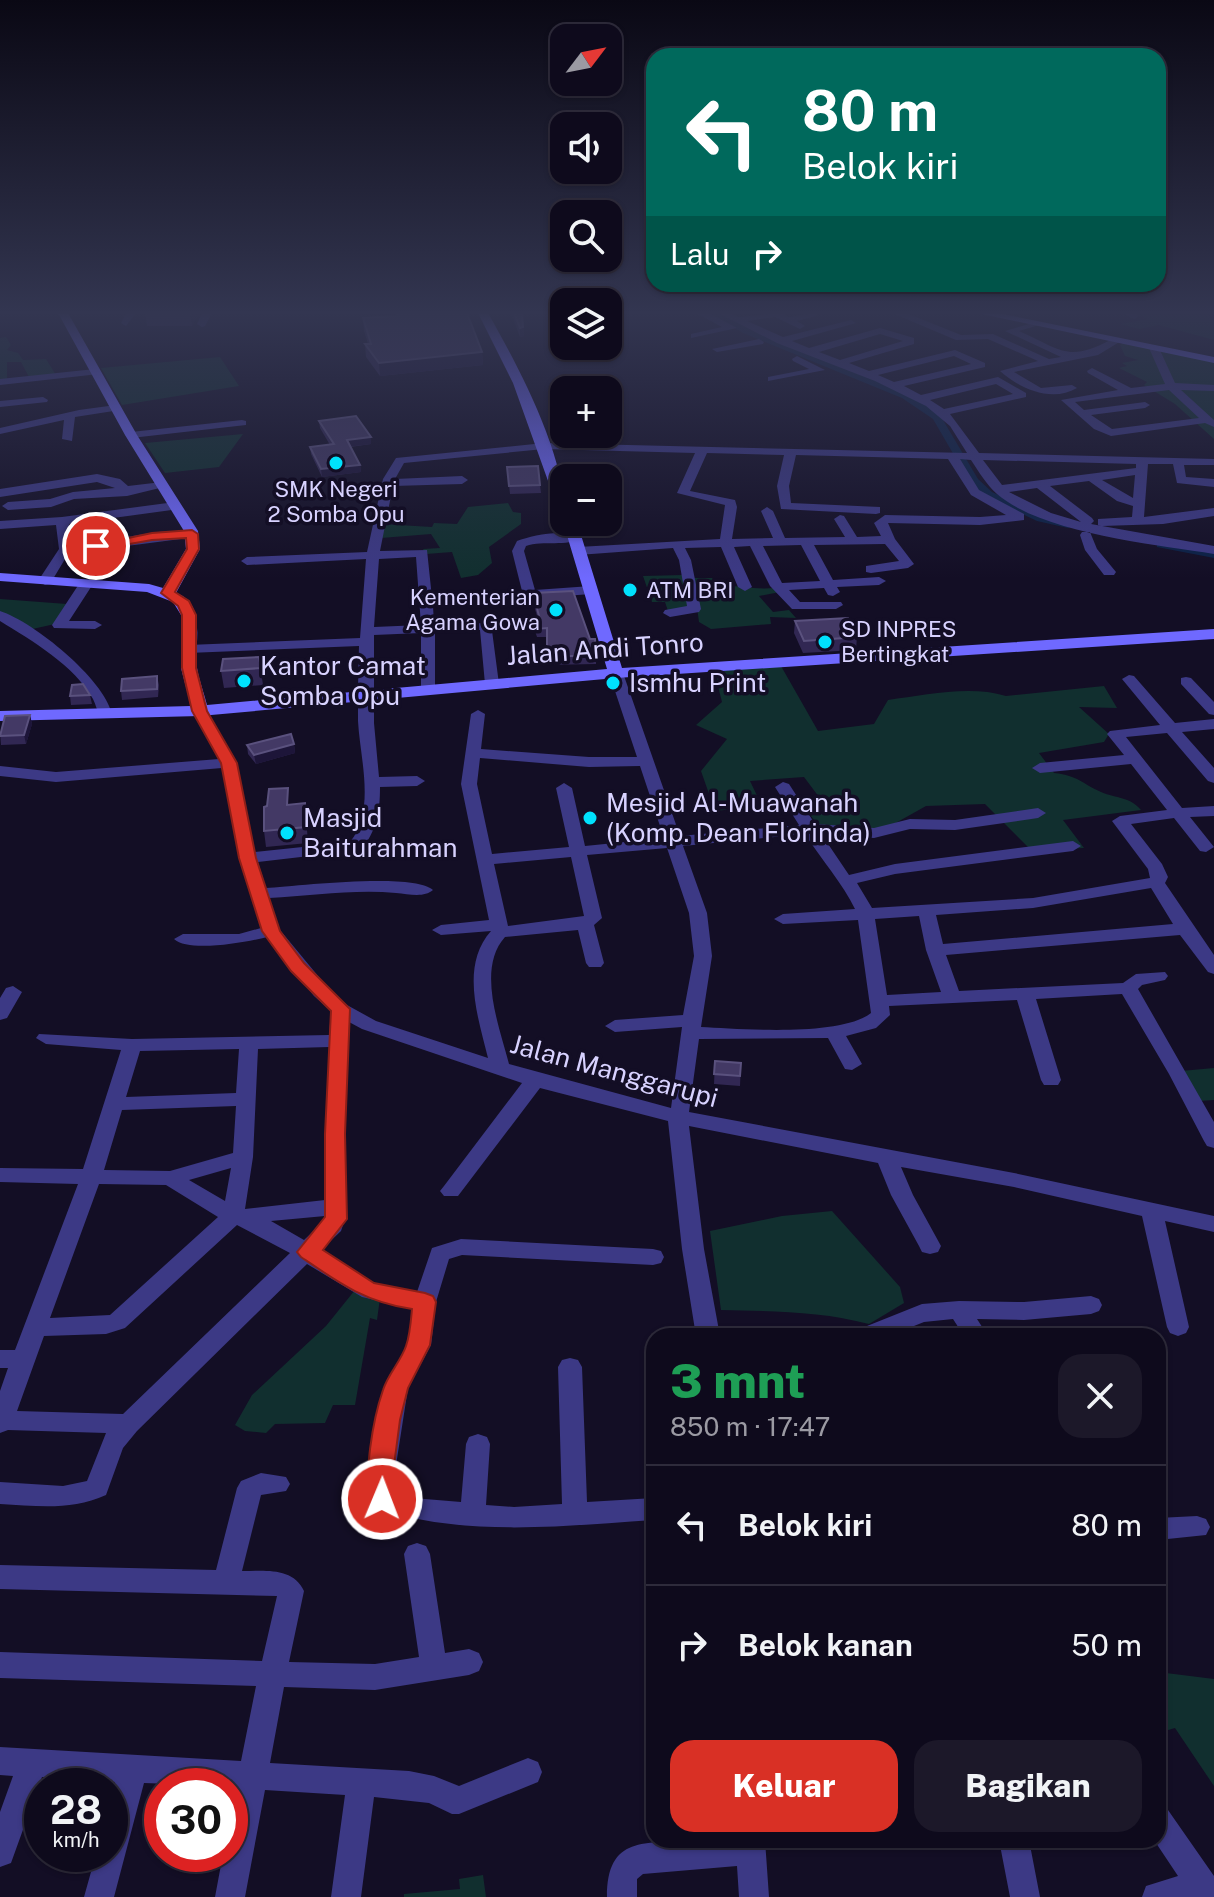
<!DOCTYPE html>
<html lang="id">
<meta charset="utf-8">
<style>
body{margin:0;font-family:"Public Sans",sans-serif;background:#1c1829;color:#f1f3f6;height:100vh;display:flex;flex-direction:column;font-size:30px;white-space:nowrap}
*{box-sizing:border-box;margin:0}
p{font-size:26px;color:#9b9aa3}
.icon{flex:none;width:44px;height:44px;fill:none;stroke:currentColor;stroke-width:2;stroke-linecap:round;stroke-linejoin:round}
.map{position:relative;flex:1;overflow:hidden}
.sheet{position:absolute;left:646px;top:1328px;width:520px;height:520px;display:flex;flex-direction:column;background:#0e0a1c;border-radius:24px;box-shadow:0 2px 6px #0004,0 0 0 2px #2e2b3b}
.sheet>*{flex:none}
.guide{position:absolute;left:646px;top:48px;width:520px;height:244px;border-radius:24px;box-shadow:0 2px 6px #0004,0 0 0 2px #2e2b3b;background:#00695c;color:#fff;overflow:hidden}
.needle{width:52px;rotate:58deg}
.buttons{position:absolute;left:550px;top:24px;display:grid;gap:16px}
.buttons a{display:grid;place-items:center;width:72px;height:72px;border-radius:16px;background:#0e0a1c;box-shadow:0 2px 6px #0004,0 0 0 2px #2e2b3b;font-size:40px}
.speed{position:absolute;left:24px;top:1768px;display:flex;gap:16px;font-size:40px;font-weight:700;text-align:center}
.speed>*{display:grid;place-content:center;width:104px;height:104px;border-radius:50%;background:#0e0a1c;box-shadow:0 2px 6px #0004,0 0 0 2px #2e2b3b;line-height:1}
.speed small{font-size:20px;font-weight:400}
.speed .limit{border:12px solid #d22;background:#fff;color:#111}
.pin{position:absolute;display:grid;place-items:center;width:68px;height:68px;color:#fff;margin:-34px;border:4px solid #fff;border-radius:50%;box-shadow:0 2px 8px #0007}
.me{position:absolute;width:88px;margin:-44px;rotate:1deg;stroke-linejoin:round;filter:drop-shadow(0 0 6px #0008)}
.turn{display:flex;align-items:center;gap:28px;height:168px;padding:0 24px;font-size:36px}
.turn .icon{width:104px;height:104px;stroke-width:2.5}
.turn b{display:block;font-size:56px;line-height:68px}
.then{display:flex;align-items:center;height:76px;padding:0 24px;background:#0003;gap:16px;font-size:30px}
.round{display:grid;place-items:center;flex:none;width:84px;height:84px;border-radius:24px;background:#1c1829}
.headline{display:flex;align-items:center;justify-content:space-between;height:136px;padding:0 24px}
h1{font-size:48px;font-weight:800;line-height:60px;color:#1e9e55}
.primary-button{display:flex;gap:16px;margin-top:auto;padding:16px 24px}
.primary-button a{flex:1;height:92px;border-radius:24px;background:#d93025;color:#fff;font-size:32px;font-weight:800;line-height:92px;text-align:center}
.primary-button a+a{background:#1c1829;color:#f1f3f6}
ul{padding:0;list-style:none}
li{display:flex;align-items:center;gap:24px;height:120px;padding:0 24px;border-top:2px solid #2e2b3b}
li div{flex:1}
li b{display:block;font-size:30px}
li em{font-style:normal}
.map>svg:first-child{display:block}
</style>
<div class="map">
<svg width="1214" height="1897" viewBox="0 0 1214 1897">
<rect width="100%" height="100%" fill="#130e25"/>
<!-- green -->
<path fill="#112f2f" d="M1146 313H1206L1214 322V340L1159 325 1139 329 1120 324 1149 319 1137 315Z
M6 337 11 345 7 350 18 353 23 360 46 359 56 375 29 377 21 362H7V380H0V338Z
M1123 343 1214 362V439L1175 404 1144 385 1147 382 1119 368 1127 366 1122 363 1138 360 1125 356 1120 345Z
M220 357 239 386 122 405 101 368Z
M243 434 219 467 165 473 145 443Z
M508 503 513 512 521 513V524L489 547 492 563 478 575 461 578 452 552 426 554 423 549 440 548 431 534 381 538V524L432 527 434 523 457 524 468 507Z
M683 575 691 609 668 611 665 602H652L643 576Z
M693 578H712L718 586C739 585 753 590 775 588L780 592 759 596 773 612 789 610 796 618 770 617 771 624 711 629 699 622Z
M0 599 67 604 55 624 28 630 0 613Z
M781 666 818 731 874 724 888 700C925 695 970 685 1006 696L1104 686 1117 708 1079 707 1109 734 1104 742 1039 753 1054 773C1079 776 1081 783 1101 792 1117 799 1129 796 1141 810L1063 820 1084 848 1031 850 985 804 926 806 876 834 818 825 811 816 822 801 804 777 750 781 762 806 715 811 701 771 727 739 696 725 722 702 714 671Z
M1214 1068V1100L1199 1101 1181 1071Z
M832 1211 900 1287 904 1303 869 1324C821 1311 770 1311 721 1310L710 1231 782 1216Z
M355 1290 380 1298 377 1320 370 1318 355 1405H333L325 1423 275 1424 266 1433 245 1431 235 1425 252 1395 326 1326Z
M1158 1672 1214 1679V1786L1175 1728 1158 1733Z
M483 1875 486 1897H404V1894L460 1889 459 1879Z"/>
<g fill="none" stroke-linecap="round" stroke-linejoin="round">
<!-- canal -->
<path fill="#0b2147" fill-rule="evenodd" d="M710 313H720L749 329 908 394 940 415 978 479 992 492 1044 516 1074 525 1068 528 1037 521 984 496 969 481 933 419 902 398 743 333Z
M1161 542 1214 552V558L1157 547V543Z"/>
<!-- street -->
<path fill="#3c3985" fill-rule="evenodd" d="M126 313H136L126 326 121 323Z
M202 313H212L205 326 202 327 197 324Z
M696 313H709L737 328 691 338V334L722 327Z
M718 313H730L738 317 782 313 789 317 817 313 816 316 797 321 805 326 800 329 775 317 747 321 783 337 851 320 856 323 792 341 809 348 880 328 914 338V344L849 363 869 371 955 350 985 363V367L904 386 921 395 998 377 1026 393V397L950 414 979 453 1214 459V465H1184L1186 477 1214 479V487L1177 483 1173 464H1148L1144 517 1214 508V516L1163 524 1102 526 1098 525V519L1132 517 1133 506 1117 501 1089 481 1050 486 1092 518 1094 521 1091 524 1214 546V554C1154 544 1044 534 997 494 986 484 979 472 971 460L960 459 979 490 1024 514V520L980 525 888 523 895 539 914 564 908 568 871 573 866 572V566L899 561 885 544 814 545 833 580 879 577 886 581 879 585 837 587 840 592 833 596 828 595 824 588 789 590 800 602H841L843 605 836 609H792L770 586 750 546 734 547 752 587 745 591 738 587 721 547 685 548 691 560 701 609 699 612 670 617 663 613 665 610 687 606 679 560 673 548 578 555 572 551 578 547 720 539 725 505 677 493 695 453 544 449 404 463 395 479 462 476 468 480 462 484 393 486 380 551 427 550 432 598 522 591 512 551 517 541C533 535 566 528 581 538 567 547 543 540 526 546L524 551 535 590 591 586 598 590 591 594 433 606 434 624 491 623 499 684 492 688 485 684 480 630 435 632V689L428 693 421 689V633L374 635V723L379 777 417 776 425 781 417 786 380 787C380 812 377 830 361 850L258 862 266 888C296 886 414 872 433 890 424 898 409 894 396 893 354 889 312 896 269 898L280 930 328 988 347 1005 376 1021 488 1058C478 1017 460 966 491 931L441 935 432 930 441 925 489 920 461 784 471 714 478 710 485 714 481 749 589 757H637L609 673 616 669 623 673 680 836 799 825 775 787 783 782 789 784 815 824 874 828 910 819 955 820 1038 808 1046 813 1038 818 955 830 910 829 874 838 822 835 849 875 895 864 1073 841 1081 846 1073 851 895 874 857 883 872 908 1033 898 1150 878 1148 869 1112 821 1120 816 1167 810 1131 764 1040 773 1032 768 1040 763 1124 755 1107 734 1110 731 1160 725 1122 679 1129 675 1134 676 1175 723 1214 719V729L1182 732 1214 768V783L1208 781 1167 733 1126 737 1182 808 1214 806V816L1190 817 1214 847 1206 852 1200 851 1174 818 1131 824 1162 864 1168 877 1165 883 1214 955V974L1208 972 1180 935 946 955 959 991 1123 983 1136 974 1165 972 1168 976 1165 980 1142 985 1138 989 1214 1122V1148L1207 1146 1204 1141 1169 1074 1122 994 1036 999 1061 1080 1058 1085H1044L1041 1080 1017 1000 889 1006 890 1015 876 1028 846 1036 862 1064 852 1070 845 1069 828 1038 699 1039 689 1112 1014 1173 1214 1216V1232L1165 1221 1189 1327 1186 1333 1178 1336 1170 1333 1167 1327 1142 1216 1014 1187 901 1167 913 1195 941 1246 938 1252 930 1254 922 1252 919 1246 891 1195 878 1163 689 1126 704 1249 720 1336H696L682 1249 668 1121 540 1088 458 1196H444L440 1191 444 1186 522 1083 362 1029 349 1022 345 1134 347 1213 341 1231 320 1251 378 1285 417 1292 432 1248 461 1239 653 1249 661 1251 664 1257 661 1263 653 1265 462 1255 449 1259 436 1302 431 1345 408 1388 392 1491 413 1498 461 1502 466 1444 469 1437 478 1434 487 1437 490 1444 486 1505 514 1507 562 1504 558 1367 562 1360 570 1358 578 1360 582 1367 587 1502 654 1498V1520C560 1526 463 1538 373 1507L366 1491 384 1388 407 1345 413 1309 362 1297 307 1264 137 1431 123 1448 106 1495C71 1511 37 1506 0 1504V1482L63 1486 87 1481 106 1433 8 1430 0 1433V1391L8 1368H0V1350H15L78 1184 0 1182V1168L83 1169 121 1050 46 1044 36 1038 39 1034 132 1039 329 1035 331 1011 314 996 267 937C247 942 189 953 174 939L183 934H239L261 928 240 858 222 768 56 782 0 776V766L56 772 219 759 193 711 200 707 207 711 237 763 255 852 350 842C376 810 360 759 358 721 358 696 358 671 359 646L188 653 181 649 188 645 360 638 366 559 247 565 241 561 247 557 367 552 383 479 396 458 544 443 967 453 950 426 926 406 875 381 777 343ZM880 334 903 341 840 360 819 352ZM954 356 971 364 894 382 878 375ZM996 384 1013 394 944 409 930 400ZM707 453 784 455 777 486 781 509 876 514 880 513V507L791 503 789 486 796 455 948 459 971 495 1006 515 980 517 885 515 874 523 881 536 857 537 844 516 840 515 834 519 845 537 785 538 773 511 767 507 761 511 773 538 732 539 737 507 735 500 690 491ZM983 460 1136 464V468L1002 485ZM1135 475 1133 498 1102 480ZM1037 488 1081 522 1051 513 1009 492ZM801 545 820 581 782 583 763 546ZM416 557 421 625 374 627 379 559ZM480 758 589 767 640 766 664 838 585 846 572 788 564 783 556 788 569 847 492 854 477 784ZM805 834C821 859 843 884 855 909L783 914 774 919 783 924 858 920 871 1013C840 1037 741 1029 701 1027L712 956 707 913 683 846ZM667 848 689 913 694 956 683 1015 615 1020 605 1026 615 1032 682 1027 671 1108 509 1064C500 1028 476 969 505 937L578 930 586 963 589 967H601L604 963 594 925 602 918 587 855ZM571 857 584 916 508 926 494 864ZM1151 888 1173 924 943 944 936 915 1033 908ZM919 916 926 950 941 992 887 995 875 919ZM329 1047 325 1200 245 1209 253 1157 258 1049ZM239 1049 236 1093 126 1097 140 1051ZM236 1106 233 1153 170 1171 104 1170 122 1110ZM231 1168 225 1201 189 1180ZM99 1184 166 1185 218 1217 110 1315 50 1318ZM325 1216 323 1222 304 1240 271 1221ZM237 1225 290 1253 123 1414 17 1411 44 1336 106 1334 125 1328Z
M892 313H906L961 335 993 334 1049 359 1061 357 1005 331 1039 321V325L1019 331C1062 350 1068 363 1112 339L1121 341 1098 355 1014 372 1041 388 1072 385 1077 388C1052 403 1020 389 1000 371L1038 361 988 339 956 340Z
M1122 313H1135L1139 316 1134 319Z
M759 339 764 342 763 344 717 352 712 349Z
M1154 345 1159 348 1175 383 1214 385V391L1181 390 1214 420V427L1205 423 1111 436 1094 429 1061 400 1118 390 1088 373 1087 371 1092 368 1131 388 1165 384 1149 348ZM1169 390 1199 418 1112 429 1091 415 1145 408 1150 405 1145 402 1084 410 1075 402Z
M797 356 825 370 768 381V377L809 369 793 361 792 359Z
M95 369 99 370V374L0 385V379Z
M43 397 48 400 47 402 0 407V401Z
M116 405 121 408 120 410 75 417 72 441 62 439 64 420 0 434V428L79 410Z
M242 420 246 421V425L131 438 125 435 131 432Z
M97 474 120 479 128 486 162 482 168 486 127 496 74 499 51 507 8 510 2 506 8 502 50 499 73 492 115 488 97 482 0 497V489Z
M175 502 181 506 179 509 69 524 71 549 50 584 45 585 38 581 59 549 56 525 0 529V521L62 517Z
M192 530 198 534 196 537 96 550 90 546 96 542 157 532Z
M1082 532H1090L1097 549 1116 572 1114 575H1104L1085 550 1080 535Z
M86 580 93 584 69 621H95L102 625 95 629 54 628 52 625 79 584Z
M0 611C34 622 104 679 112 714L110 717H100C97 711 96 705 93 699 75 666 31 640 0 621Z
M1186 677 1191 678 1214 702V715L1209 714 1181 684V678Z
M13 986 22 992 7 1018 0 1020V998L6 988Z
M1091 1296 1099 1299 1102 1305 1099 1311 1091 1314 1024 1320 977 1319 988 1336H964L953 1319 924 1322 889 1336H853L857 1330 922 1304 959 1301 1024 1302Z
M261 1473 286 1477 290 1484 286 1491 261 1495 242 1571C265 1571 293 1567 304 1591L289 1662 375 1664 419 1657 404 1554 408 1546 417 1543 426 1546 430 1554 445 1653 469 1649 479 1653 483 1662 479 1671 469 1675 375 1690 284 1687 270 1763 409 1771 434 1776 459 1786 528 1758 538 1762 542 1772 538 1782 459 1814H452L429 1803 374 1797 361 1897H331L345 1795 265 1790 245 1897H215L223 1854H230V1819L236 1789 230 1786 144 1783 114 1897H84L96 1854H110V1801L115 1782 42 1777 11 1863 0 1867V1812L13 1776 0 1775V1747L241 1761 256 1686 0 1678V1652L262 1661 277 1596 0 1589V1565L216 1570 237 1488 241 1481Z
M1197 1516 1206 1519 1210 1527 1206 1535 1158 1540V1518Z
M1158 1805 1168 1810 1214 1876V1897H1142L1146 1886 1178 1876 1154 1840H1158Z
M694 1840H765L769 1897H739L737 1866 643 1874 637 1879V1897H607C607 1835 645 1844 694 1840Z
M999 1840H1029L1040 1897H1010Z"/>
<!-- secondary -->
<path fill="#6f69ff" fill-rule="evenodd" d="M58 313H68L137 435 198 531 200 549 176 593C207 604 194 642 197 668 199 680 204 693 207 705L607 669 563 522 564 521 577 522 622 668 1214 629V639L616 678 200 716 0 721V711L191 706 181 668V615L173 602 147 592 0 581V573L149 584 163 588 186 549 184 531 125 435Z
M478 313H488C517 364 564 452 564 510L557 506 513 383Z
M977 313H998L1214 357V363Z"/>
</g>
<!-- wall -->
<path fill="#312753" d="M145 313H199L192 326H147Z
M396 313 482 352 483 365 380 376 366 357 365 344H368L364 331 363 318 397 316Z
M511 313H522L524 336 520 337Z
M319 421 371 437V444L350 447 360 465 361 472 322 477 311 454 310 447 330 445 320 428Z
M507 467 540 485 541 493 510 494Z
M533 593 596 655V664L547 665V637H537L533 625V617L537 616 533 602Z
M795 621 857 637 856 650 803 653 794 633Z
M259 657 263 685 224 688 221 671Z
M157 676 159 685 158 697 122 700 121 691Z
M90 695 92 704 71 705 70 696Z
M30 715 32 724 26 744 1 745 0 732Z
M294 744 295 753 256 764 248 754 247 745Z
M305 803 308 843 266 847 264 831 290 805Z
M715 1061 741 1063 740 1086 714 1084Z"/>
<!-- shaded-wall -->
<path fill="#1d1539" d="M190 313H199L192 326Z
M523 327 524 336 520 337V328Z
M482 352 483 365 380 376 379 363Z
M371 437V444L347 447V440Z
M360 465 361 472 322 477 321 469Z
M30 715 32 724 26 744 24 735Z
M294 744 295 753 256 764 254 755Z"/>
<!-- building -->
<path fill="#433965" stroke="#5a517e" stroke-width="2" d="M398 313H467L482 352 379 363 365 344H371L363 318 399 316Z
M514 313H522L523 327 520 328Z
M356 416 371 437 347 440 360 465 321 469 310 447 334 444 319 421Z
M538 466 540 485 509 486 507 467Z
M573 591 590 639H595L596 655 547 657V628L536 629 533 617 539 616 533 593Z
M848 618 857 637 804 641 795 621Z
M259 657 261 668 221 671 223 659Z
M157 676V689L121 691 122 679Z
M83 684 90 695 70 696 72 685Z
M30 715 24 735 0 736 5 716Z
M291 734 294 744 254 755 247 745Z
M288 788 287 805 305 803 306 827 264 831V807L267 806 269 789Z
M715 1061 741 1063 740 1076 714 1074Z"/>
<!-- sky -->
<linearGradient id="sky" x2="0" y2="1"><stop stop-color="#0a0814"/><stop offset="0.54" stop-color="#333651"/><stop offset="1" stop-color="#333651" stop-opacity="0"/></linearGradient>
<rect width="1214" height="579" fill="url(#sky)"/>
<!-- route -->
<path fill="#d93025" stroke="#8d1f18" stroke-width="2" d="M192 530 198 534 199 549 175 592 189 601 196 615V668L207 711 237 763 256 858 280 931 304 963 350 1009 345 1134 347 1219 323 1250 374 1283 425 1293 433 1296 436 1302 430 1345 408 1388 400 1420 393 1473 395 1499 391 1506 382 1509 373 1506C361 1481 374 1416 383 1390 388 1374 401 1361 406 1346 410 1335 411 1320 412 1309 365 1302 339 1283 301 1257L297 1252 325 1217V1134L331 1011 291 971 262 931 239 858 221 763 192 711 182 668V615L178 606 161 593 187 549 186 538 152 540 96 550 90 546 152 533Z"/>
<!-- markers -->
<g fill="#00e1fd" stroke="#130e25" stroke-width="3">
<circle cx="336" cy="463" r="8"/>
<circle cx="630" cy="590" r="8"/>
<circle cx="556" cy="610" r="8"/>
<circle cx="825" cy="642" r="8"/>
<circle cx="244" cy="681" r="8"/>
<circle cx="613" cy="683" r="8"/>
<circle cx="590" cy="818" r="8"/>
<circle cx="287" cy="833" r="8"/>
</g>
<g text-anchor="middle" stroke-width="7" stroke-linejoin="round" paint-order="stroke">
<!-- far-poi labels -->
<g font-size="22" fill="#d8d2ff" stroke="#130e25" text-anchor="start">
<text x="336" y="497" text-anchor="middle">SMK Negeri<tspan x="336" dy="25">2 Somba Opu</tspan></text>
<text x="646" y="598">ATM BRI</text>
<text x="540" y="605" text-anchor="end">Kementerian<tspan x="540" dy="25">Agama Gowa</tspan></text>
<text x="841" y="637">SD INPRES<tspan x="841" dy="25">Bertingkat</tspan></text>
</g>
<!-- street labels -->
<g font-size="26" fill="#d8d2ff" stroke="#130e25">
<text transform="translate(605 649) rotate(-4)" y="9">Jalan Andi Tonro</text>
<text transform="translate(614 1071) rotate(15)" y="9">Jalan Manggarupi</text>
</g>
<!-- poi labels -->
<g font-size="26" fill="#d8d2ff" stroke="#130e25" text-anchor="start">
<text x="260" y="675">Kantor Camat<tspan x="260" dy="30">Somba Opu</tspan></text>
<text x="629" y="692">Ismhu Print</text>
<text x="606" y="812">Mesjid Al-Muawanah<tspan x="606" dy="30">(Komp. Dean Florinda)</tspan></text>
<text x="303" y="827">Masjid<tspan x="303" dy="30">Baiturahman</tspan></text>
</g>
</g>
</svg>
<div class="buttons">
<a><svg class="needle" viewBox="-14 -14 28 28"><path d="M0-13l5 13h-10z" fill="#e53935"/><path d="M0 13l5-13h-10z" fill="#9b9aa3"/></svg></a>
<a><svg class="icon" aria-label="sound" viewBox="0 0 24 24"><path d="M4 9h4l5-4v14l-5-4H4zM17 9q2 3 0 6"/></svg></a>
<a><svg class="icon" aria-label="search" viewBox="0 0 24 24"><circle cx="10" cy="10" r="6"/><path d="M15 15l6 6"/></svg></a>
<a><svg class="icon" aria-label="layers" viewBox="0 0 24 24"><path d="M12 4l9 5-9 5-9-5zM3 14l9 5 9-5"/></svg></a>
<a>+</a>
<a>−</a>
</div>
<div class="speed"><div>28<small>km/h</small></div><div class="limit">30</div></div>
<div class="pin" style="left:96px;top:546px;background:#d93025"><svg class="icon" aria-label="arrive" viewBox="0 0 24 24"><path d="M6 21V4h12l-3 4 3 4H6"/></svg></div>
<svg class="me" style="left:382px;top:1499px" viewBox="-20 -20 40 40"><circle r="17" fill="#d93025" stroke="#fff" stroke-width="3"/><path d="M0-11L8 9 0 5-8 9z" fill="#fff"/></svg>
<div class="guide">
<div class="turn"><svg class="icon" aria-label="left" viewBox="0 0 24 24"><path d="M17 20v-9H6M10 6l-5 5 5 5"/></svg><div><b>80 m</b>Belok kiri</div></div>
<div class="then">Lalu<svg class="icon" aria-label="right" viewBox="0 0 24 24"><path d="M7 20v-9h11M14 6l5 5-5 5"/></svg></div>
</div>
<section class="sheet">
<div class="headline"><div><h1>3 mnt</h1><p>850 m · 17:47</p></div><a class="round"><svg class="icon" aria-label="close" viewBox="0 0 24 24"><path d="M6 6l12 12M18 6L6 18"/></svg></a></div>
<ul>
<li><svg class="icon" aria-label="left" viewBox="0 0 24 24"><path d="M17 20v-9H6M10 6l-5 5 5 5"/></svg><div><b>Belok kiri</b></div><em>80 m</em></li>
<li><svg class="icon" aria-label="right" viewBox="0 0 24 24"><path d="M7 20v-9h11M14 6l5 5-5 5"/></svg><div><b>Belok kanan</b></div><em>50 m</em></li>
</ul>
<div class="primary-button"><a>Keluar</a><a>Bagikan</a></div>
</section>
</div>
